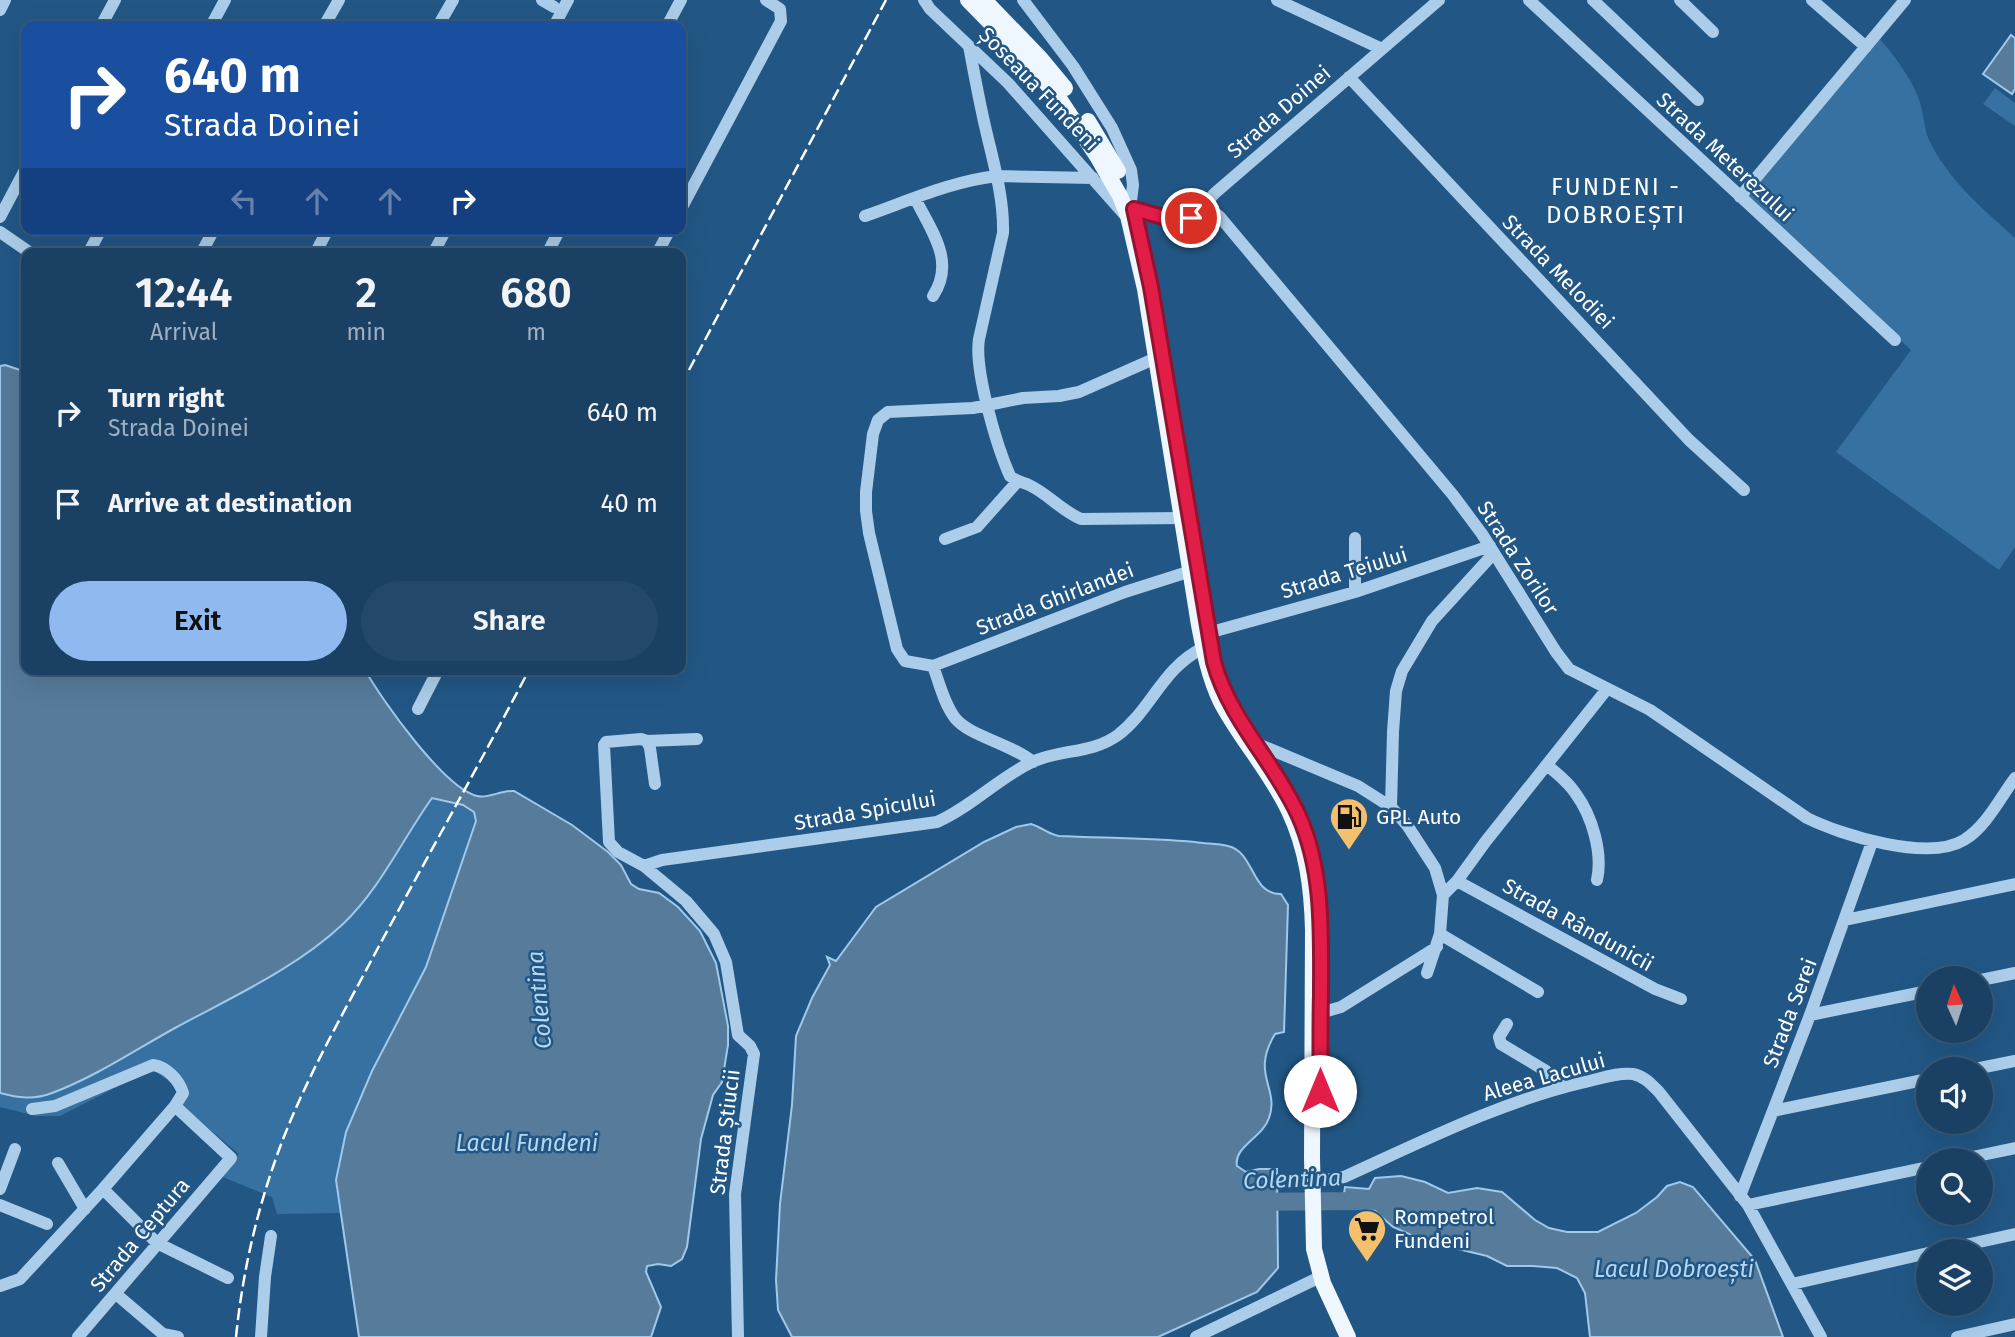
<!DOCTYPE html>
<meta charset="utf-8">
<style>
body{margin:0;font-family:"Fira Sans",sans-serif;background:#23486a;color:#f1f3f6;height:100vh;display:flex;flex-direction:column;font-size:26px;white-space:nowrap}
*{box-sizing:border-box;margin:0}
p{font-size:23px;color:#9fafbf}
.icon{flex:none;width:38px;height:38px;fill:none;stroke:currentColor;stroke-width:2;stroke-linecap:round;stroke-linejoin:round}
.map{position:relative;flex:1;overflow:hidden}
.sheet{position:absolute;left:21px;top:248px;width:665px;height:427px;display:flex;flex-direction:column;background:#1a4164;border-radius:14px;box-shadow:0 7px 28px #0002,0 0 0 2px #385a78}
.sheet>*{flex:none}
.guide{position:absolute;left:21px;top:21px;width:665px;height:214px;border-radius:14px;box-shadow:0 7px 28px #0002,0 0 0 2px #385a78;background:#1a4fa0;color:#fff;overflow:hidden}
.needle{width:46px;rotate:357deg}
.controls{position:absolute;left:1916px;top:966px;display:grid;gap:14px}
.controls a{display:grid;place-items:center;width:77px;height:77px;border-radius:50%;background:#1a4164;box-shadow:0 7px 28px #0002,0 0 0 2px #385a78;font-size:35px}
.pin{position:absolute;display:grid;place-items:center;width:60px;height:60px;color:#fff;margin:-30px;border:4px solid #fff;border-radius:50%;box-shadow:0 2px 7px #0007}
.me{position:absolute;width:77px;margin:-38px;rotate:0deg;stroke-linejoin:round;filter:drop-shadow(0 0 5px #0008)}
.turn{display:flex;align-items:center;gap:24px;height:147px;padding:0 28px;font-size:32px}
.turn .icon{width:91px;height:91px;stroke-width:2.5}
.turn b{display:block;font-size:49px;line-height:60px}
.lanes{display:flex;align-items:center;height:66px;padding:0 28px;background:#0003;justify-content:center;gap:35px;direction:ltr}
.lanes .off{opacity:.35}
.eta{display:flex;justify-content:space-evenly;align-items:center;height:119px;text-align:center}
.eta b{font-size:42px;font-weight:600;line-height:49px}
.button{display:flex;gap:14px;margin-top:auto;padding:14px 28px}
.button a{flex:1;height:80px;border-radius:42px;background:#90b9f0;color:#111;font-size:28px;font-weight:600;line-height:80px;text-align:center}
.button a+a{background:#23486a;color:#f1f3f6}
ul{padding:0;list-style:none}
li{display:flex;align-items:center;gap:21px;height:91px;padding:0 28px}
li div{flex:1}
li b{display:block;font-size:26px}
li em{font-style:normal}
.map>svg:first-child{display:block}
</style>
<div class="map">
<svg width="2015" height="1337" viewBox="0 0 2015 1337">
<rect width="100%" height="100%" fill="#225785"/>
<!-- green -->
<path fill="#3771a2" d="M1880 39C1893 54 1915 83 1920 103 1924 115 1924 129 1929 140 1948 180 1983 209 2015 238V547L1999 570 1836 452 1911 350 1747 198Z
M1995 88 2015 103V126L1983 104Z
M436 797 471 809 476 817V821L426 967 372 1071 346 1133 335 1181 341 1213 277 1214 272 1197 220 1176 239 1154 184 1108 174 1085 152 1069 60 1116H36L0 1107V1093C18 1098 34 1100 52 1093 93 1078 132 1052 170 1031 229 999 295 971 343 924 379 889 404 840 432 798Z"/>
<!-- water -->
<path fill="#567b9b" stroke="#9fc9ea" stroke-width="2" d="M2011 35 2015 38V89L2012 94 1983 74Z
M5 365 26 372V670H365C382 700 444 788 477 796 488 799 501 790 514 791L572 825 608 852 621 865 631 884 639 889 659 893 678 907 700 931 716 963 728 1026V1045L722 1082 713 1095 701 1139 687 1247 682 1259 671 1266 658 1264 647 1266 646 1272 661 1307 651 1337H359L336 1180 346 1132 372 1071 426 967 476 821 474 812 463 805 432 798C402 840 380 889 343 924 295 969 232 997 175 1028 135 1050 95 1077 52 1093 34 1100 18 1098 0 1093V366Z
M1031 824C1042 827 1047 834 1059 836 1104 838 1150 838 1195 842 1206 844 1217 843 1228 846 1255 852 1251 895 1281 894L1288 905 1284 1032 1275 1034C1250 1075 1280 1088 1269 1118 1263 1137 1233 1147 1237 1166L1246 1172 1259 1169H1277L1278 1268 1257 1292 1158 1337H792L778 1310 776 1280 780 1204 792 1105 796 1036 812 998 830 965 827 957 836 961 876 907 984 842 1016 827Z
M1401 1176 1425 1182 1448 1193 1477 1188 1502 1192 1535 1220 1549 1228 1567 1232H1598L1636 1213 1657 1197 1667 1186 1680 1182 1693 1187 1755 1260 1783 1337H1590L1585 1293 1577 1278 1557 1268 1533 1266H1507L1487 1256 1425 1241 1393 1227 1375 1211 1342 1207 1345 1187 1369 1189 1375 1178Z"/>
<g fill="none" stroke-linecap="round" stroke-linejoin="round">
<!-- river -->
<path stroke="#567b9b" stroke-width="18" d="M1254 1202 1366 1201"/>
<!-- minor -->
<path stroke="#abcde9" stroke-width="12" d="M542 0 554 7
M924 0 930 9 1008 83 1124 214
M1023 0 1073 66 1112 128 1131 170 1133 185 1131 201
M1277 0 1382 49
M1529 0 1895 340
M1593 0 1698 100
M1680 0 1713 32
M1812 0 1866 47
M0 10 5 0
M101 26 115 0
M211 26 225 0
M324 26 339 0
M438 26 453 0
M554 26 568 0
M667 26 681 0
M969 46C974 73 979 100 985 126 993 161 1004 197 1003 233L979 339C974 370 997 447 1010 476 1017 482 1023 482 1031 486 1049 495 1062 511 1081 519L1183 518
M1349 77 1689 440 1744 490
M1740 197 1905 0
M915 198C931 231 956 261 933 296
M1202 208 1213 211 1220 217 1453 495 1482 534 1556 652 1569 669 1650 710 1807 818C1841 835 1928 862 1964 840 1986 827 2000 798 2015 778
M681 209 781 21 780 9 766 0
M1134 209C1151 215 1179 227 1196 214 1203 209 1208 200 1215 193L1439 0
M865 216C908 201 952 181 997 176L1093 178
M0 217 26 168
M0 232 32 254
M88 254 101 229
M201 254 214 229
M315 254 328 229
M433 254 446 229
M547 254 560 229
M657 254 670 229
M1156 358 1079 392 1059 396 1023 398 973 408 888 412 878 420 873 434 866 492V511L869 533 897 649 905 661 933 666 1125 592 1191 571
M945 539 977 527 1017 482
M1355 592V538
M1208 633 1355 592 1490 546
M933 666C939 682 944 704 955 718 969 736 1012 744 1033 762
M418 709 438 670
M647 741 697 739
M1253 742 1358 786 1391 807 1407 825 1435 868 1443 895 1440 934 1427 973
M1548 766C1558 774 1569 783 1576 794 1592 816 1603 853 1597 880
M655 784 650 748 647 741 641 739 606 742 604 745 609 842 618 852 644 866 686 901 714 934 726 962 738 1035 750 1046 754 1054 735 1194 738 1337
M1391 807 1393 732 1396 691 1402 671 1432 621 1494 553
M644 866 662 860 937 822C971 807 1000 777 1032 762 1060 749 1092 754 1118 735 1152 709 1162 668 1203 648
M1457 881 1655 989 1681 999
M1443 895 1457 881 1486 841 1607 689
M1845 920 2015 884
M1440 934 1538 992
M1981 980 2015 973
M1313 1015 1341 1007 1437 947
M1810 1015 1928 991
M1507 1024 1499 1037 1501 1044 1546 1071 1563 1087
M1975 1069 2015 1061
M1773 1111 1928 1079
M1958 1160 2015 1148
M58 1163 85 1209
M1320 1181 1344 1177C1423 1141 1500 1102 1585 1082 1600 1079 1617 1072 1633 1074 1644 1076 1651 1084 1659 1092L1748 1205 1821 1337
M0 1189 15 1149
M103 1189 157 1243 228 1278
M1740 1196 1810 1015 1872 842
M0 1205 47 1224
M1748 1205 1928 1167
M1938 1251 2015 1234
M1792 1284 1928 1253
M0 1286 20 1279 103 1189 175 1106 183 1093C179 1080 167 1067 153 1065L55 1106 32 1109
M116 1294 163 1334 178 1337
M78 1337 231 1158 175 1106
M261 1337 265 1277 271 1236
M1196 1337 1320 1277
M1957 1337 2015 1324"/>
<!-- major -->
<path stroke="#eef6fe" stroke-width="16" d="M968 0 1012 45 1056 94 1097 156 1120 196 1128 216 1145 289 1199 625C1204 651 1209 677 1221 702 1241 740 1271 772 1289 811 1307 849 1312 889 1313 930L1312 1157 1314 1249 1323 1283 1348 1337
M984 0 1041 59 1065 88
M1088 121 1118 171"/>
<!-- rail -->
<path stroke="#fff" stroke-width="2.5" stroke-dasharray="12 5" stroke-linecap="butt" d="M681 385 886 0
M236 1337C242 1277 255 1218 275 1161 301 1086 342 1016 379 946 429 854 480 763 529 670"/>
</g>
<g fill="none" stroke-linecap="round" stroke-linejoin="round">
<!-- route casing -->
<g stroke="#92132f" stroke-width="18">
<path id="route" d="M1191 218H1167L1134 209 1151 287 1214 662C1230 720 1274 761 1299 816 1324 872 1321 934 1321 995 1320 1027 1321 1059 1320 1091"/>
</g>
<!-- route -->
<use href="#route" stroke="#e11d48" stroke-width="12"/>
</g>
<!-- icons -->
<defs>
<g id="fuel-pin" transform="scale(2.0125)"><path d="M0 17L-7.5 6A9.5 9.5 0 1 1 7.5 6Z" fill="#f4c06e" stroke="#225785"/><path d="M-5.5-6h7V0h2V4h1.3V-2.5L3-4.5l.8-.8L6-3V5H2.5V1h-1V6h-7ZM-4.2-4.7v3.2H.2V-4.7Z" fill="#111"/></g>
<g id="supermarket-pin" transform="scale(2.0125)"><path d="M0 17L-7.5 6A9.5 9.5 0 1 1 7.5 6Z" fill="#f4c06e" stroke="#225785"/><path d="M-6-5.5h2.5l.6 2H6L4.5 2H-2.5L-4.4-4H-6ZM-1.5 3.2a1.3 1.3 0 1 0 .1 0ZM3 3.2a1.3 1.3 0 1 0 .1 0Z" fill="#111"/></g>
</defs>
<g fill-rule="evenodd">
<use href="#fuel-pin" x="1349" y="817"/>
<use href="#supermarket-pin" x="1367" y="1229"/>
</g>
<g text-anchor="middle" stroke-width="5" stroke-linejoin="round" paint-order="stroke">
<!-- street labels -->
<g font-size="21" fill="#fff" stroke="#225785">
<text transform="translate(1039 89) rotate(46)" y="7">Șoseaua Fundeni</text>
<text transform="translate(1279 112) rotate(-41)" y="7">Strada Doinei</text>
<text transform="translate(1725 157) rotate(43)" y="7">Strada Meterezului</text>
<text transform="translate(1558 272) rotate(46)" y="7">Strada Melodiei</text>
<text transform="translate(1518 558) rotate(57)" y="7">Strada Zorilor</text>
<text transform="translate(1344 573) rotate(-17)" y="7">Strada Teiului</text>
<text transform="translate(1055 599) rotate(-21)" y="7">Strada Ghirlandei</text>
<text transform="translate(865 811) rotate(-10)" y="7">Strada Spicului</text>
<text transform="translate(1578 925) rotate(29)" y="7">Strada Rândunicii</text>
<text transform="translate(1790 1013) rotate(-69)" y="7">Strada Serei</text>
<text transform="translate(1544 1077) rotate(-16)" y="7">Aleea Lacului</text>
<text transform="translate(725 1132) rotate(-83)" y="7">Strada Știucii</text>
<text transform="translate(140 1235) rotate(-50)" y="7">Strada Ceptura</text>
</g>
<!-- poi labels -->
<g font-size="21" fill="#fff" stroke="#225785" text-anchor="start">
<text x="1376" y="824">GPL Auto</text>
<text x="1394" y="1224">Rompetrol<tspan x="1394" dy="24">Fundeni</tspan></text>
</g>
<!-- water labels -->
<g font-size="23" font-style="italic" fill="#b7d7f0" stroke="#225785">
<text transform="translate(539 1000) rotate(-95)" y="8">Colentina</text>
<text x="527" y="1151">Lacul Fundeni</text>
<text transform="translate(1292 1179) rotate(-2)" y="8">Colentina</text>
<text x="1674" y="1277">Lacul Dobroești</text>
</g>
<!-- quarter labels -->
<g font-size="24" letter-spacing="2" fill="#fff" stroke="#225785">
<text x="1616" y="195">FUNDENI -<tspan x="1616" dy="28">DOBROEȘTI</tspan></text>
</g>
</g>
</svg>
<div class="controls">
<a><svg class="needle" viewBox="-14 -14 28 28"><path d="M0-13l5 13h-10z" fill="#e53935"/><path d="M0 13l5-13h-10z" fill="#9fafbf"/></svg></a>
<a><svg class="icon" aria-label="sound" viewBox="0 0 24 24"><path d="M4 9h4l5-4v14l-5-4H4zM17 9q2 3 0 6"/></svg></a>
<a><svg class="icon" aria-label="search" viewBox="0 0 24 24"><circle cx="10" cy="10" r="6"/><path d="M15 15l6 6"/></svg></a>
<a><svg class="icon" aria-label="layers" viewBox="0 0 24 24"><path d="M12 4l9 5-9 5-9-5zM3 14l9 5 9-5"/></svg></a>
</div>
<div class="pin" style="left:1191px;top:218px;background:#d93025"><svg class="icon" aria-label="arrive" viewBox="0 0 24 24"><path d="M6 21V4h12l-3 4 3 4H6"/></svg></div>
<svg class="me" style="left:1320px;top:1091px" viewBox="-20 -20 40 40"><circle r="19" fill="#fff"/><path d="M0-13L10 11 0 6-10 11z" fill="#e11d48"/></svg>
<div class="guide">
<div class="turn"><svg class="icon" aria-label="right" viewBox="0 0 24 24"><path d="M7 20v-9h11M14 6l5 5-5 5"/></svg><div><b>640 m</b>Strada Doinei</div></div>
<div class="lanes"><svg class="icon off" aria-label="left" viewBox="0 0 24 24"><path d="M17 20v-9H6M10 6l-5 5 5 5"/></svg><svg class="icon off" aria-label="ahead" viewBox="0 0 24 24"><path d="M12 20V5M6 11l6-6 6 6"/></svg><svg class="icon off" aria-label="ahead" viewBox="0 0 24 24"><path d="M12 20V5M6 11l6-6 6 6"/></svg><svg class="icon" aria-label="right" viewBox="0 0 24 24"><path d="M7 20v-9h11M14 6l5 5-5 5"/></svg></div>
</div>
<section class="sheet">
<div class="eta">
<div><b>12:44</b><p>Arrival</p></div>
<div><b>2</b><p>min</p></div>
<div><b>680</b><p>m</p></div>
</div>
<ul>
<li><svg class="icon" aria-label="right" viewBox="0 0 24 24"><path d="M7 20v-9h11M14 6l5 5-5 5"/></svg><div><b>Turn right</b><p>Strada Doinei</p></div><em>640 m</em></li>
<li><svg class="icon" aria-label="arrive" viewBox="0 0 24 24"><path d="M6 21V4h12l-3 4 3 4H6"/></svg><div><b>Arrive at destination</b></div><em>40 m</em></li>
</ul>
<div class="button"><a>Exit</a><a>Share</a></div>
</section>
</div>
